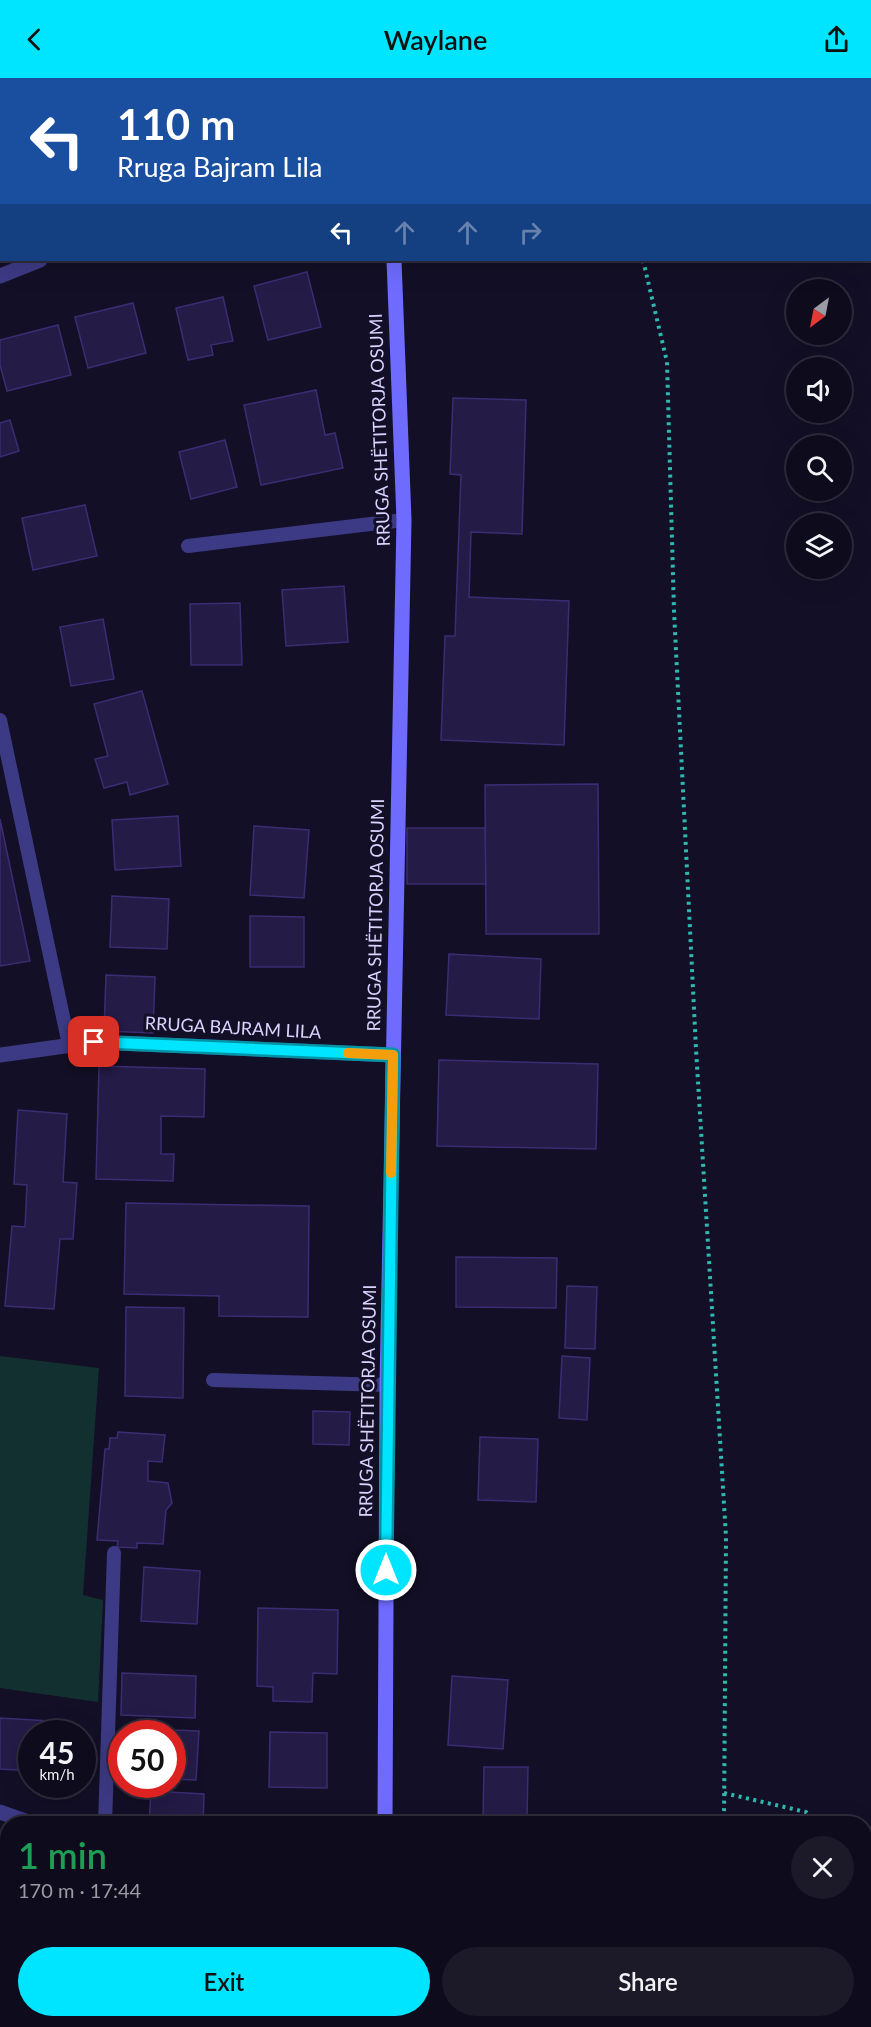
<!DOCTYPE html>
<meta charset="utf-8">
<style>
body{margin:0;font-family:Lato,sans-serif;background:#1c1929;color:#f1f3f6;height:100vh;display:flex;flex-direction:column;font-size:22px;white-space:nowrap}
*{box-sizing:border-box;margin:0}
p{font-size:20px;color:#9b9ba3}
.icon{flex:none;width:33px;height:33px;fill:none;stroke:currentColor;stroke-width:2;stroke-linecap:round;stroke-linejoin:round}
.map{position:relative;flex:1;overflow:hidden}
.drawer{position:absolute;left:0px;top:1738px;width:872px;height:212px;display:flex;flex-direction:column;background:#0e0b1c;border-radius:24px 24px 0 0;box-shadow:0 6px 24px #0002,0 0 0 2px #2e2b3b}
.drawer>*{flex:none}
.hud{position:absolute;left:0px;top:0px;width:872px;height:183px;box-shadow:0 6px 24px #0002,0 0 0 2px #2e2b3b;background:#1a4fa0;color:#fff;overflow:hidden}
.needle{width:39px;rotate:212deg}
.controls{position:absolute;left:786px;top:201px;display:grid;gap:12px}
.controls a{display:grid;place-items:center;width:66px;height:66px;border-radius:50%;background:#0e0b1c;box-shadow:0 6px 24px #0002,0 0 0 2px #2e2b3b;font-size:30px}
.speed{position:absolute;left:18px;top:1642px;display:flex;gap:12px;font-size:30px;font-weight:700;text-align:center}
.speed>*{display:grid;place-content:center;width:78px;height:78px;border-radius:50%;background:#0e0b1c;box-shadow:0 6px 24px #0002,0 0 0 2px #2e2b3b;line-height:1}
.speed small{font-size:15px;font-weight:400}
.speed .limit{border:9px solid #d22;background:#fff;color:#111}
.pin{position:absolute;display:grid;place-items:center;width:51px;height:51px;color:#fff;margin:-26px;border-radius:12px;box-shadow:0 3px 9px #0006}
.me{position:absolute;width:66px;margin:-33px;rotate:0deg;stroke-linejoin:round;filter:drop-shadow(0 0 4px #0008)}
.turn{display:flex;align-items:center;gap:21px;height:126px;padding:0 18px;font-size:27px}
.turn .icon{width:78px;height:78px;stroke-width:2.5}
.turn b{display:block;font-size:42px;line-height:51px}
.lanes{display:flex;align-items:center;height:57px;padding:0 18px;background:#0003;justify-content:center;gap:30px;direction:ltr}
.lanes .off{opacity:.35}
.round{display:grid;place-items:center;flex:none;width:63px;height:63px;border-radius:32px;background:#1c1929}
.head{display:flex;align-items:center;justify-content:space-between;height:102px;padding:0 18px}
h1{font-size:36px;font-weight:600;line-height:45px;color:#1e9e55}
.button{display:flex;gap:12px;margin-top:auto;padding:12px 18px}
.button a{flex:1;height:69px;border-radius:36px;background:#00e5ff;color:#111;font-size:24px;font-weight:600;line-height:69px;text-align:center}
.button a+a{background:#1c1929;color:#f1f3f6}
header{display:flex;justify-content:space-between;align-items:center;height:78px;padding:0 18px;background:#00e5ff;color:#111;font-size:27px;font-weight:600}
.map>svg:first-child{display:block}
</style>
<header><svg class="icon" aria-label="back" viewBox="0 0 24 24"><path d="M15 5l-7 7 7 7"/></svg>Waylane<svg class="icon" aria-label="share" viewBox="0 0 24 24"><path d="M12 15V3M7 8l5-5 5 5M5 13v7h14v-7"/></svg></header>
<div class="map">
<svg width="871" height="1949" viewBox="0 0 871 1949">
<rect width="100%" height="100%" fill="#130f26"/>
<!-- green -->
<path fill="#12302f" d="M0 1278 99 1290 83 1517 103 1522 98 1624 0 1610Z"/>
<!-- building -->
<path fill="#241b47" stroke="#3b2d73" stroke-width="1.5" d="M307 194 321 249 268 262 254 208Z
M223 219 233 263 211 267 213 277 188 282 176 230Z
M133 225 146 275 88 290 75 239Z
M58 247 71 297 7 313 0 287V262Z
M316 312 325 357 335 355 343 390 261 407 244 327Z
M453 320 526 322 522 456 471 454 469 519 569 523 564 667 441 662 445 558H455L461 397 450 396Z
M10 342 19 373 0 379V345Z
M225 362 237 409 191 421 179 374Z
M85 427 97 478 33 492 22 440Z
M344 508 348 564 286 568 282 512Z
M240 525 242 587H191L190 526Z
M103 541 114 601 71 608 60 549Z
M142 613 168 706 130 717 127 704 104 710 95 681 108 678 94 626Z
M598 706 599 856H486L485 707Z
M178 738 181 788 115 792 112 742Z
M0 741 30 883 0 888Z
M254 748 309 752 304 820 250 817Z
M407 750H485L486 806H407Z
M112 818 169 821 167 871 110 869Z
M250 838 304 839V889H250Z
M449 876 541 881 539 941 446 937Z
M106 897 155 899 153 955 104 953Z
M439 982 598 986 596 1071 437 1068Z
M99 988 205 991 204 1039 161 1038V1076H174L173 1103 96 1101Z
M18 1032 67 1036 63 1104 77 1105 73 1161H60L54 1231 5 1228 12 1148 25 1149 27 1107 14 1106Z
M126 1125 309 1128 308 1239 219 1238V1218L124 1216Z
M456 1179 557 1180 556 1230 456 1229Z
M567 1208 597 1209 595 1271 565 1270Z
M126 1229 184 1230 183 1320 125 1318Z
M562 1278 590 1280 587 1342 559 1340Z
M313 1333 350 1334 349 1367 313 1366Z
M118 1354 165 1357 162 1384 148 1383V1403L168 1405 172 1425 166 1432 163 1466 137 1465V1470L117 1469 118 1463 97 1462 105 1371H109L110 1360H117Z
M480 1359 538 1361 536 1424 478 1422Z
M144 1489 200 1493 197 1546 141 1543Z
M258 1530 338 1532 337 1596 313 1595 312 1624 273 1623V1609L257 1608Z
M122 1595 196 1598 195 1640 121 1637Z
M452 1598 508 1602 503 1671 448 1667Z
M0 1640 67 1644 66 1656H32V1693L0 1691Z
M147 1651 199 1653 196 1702 172 1701V1656H147Z
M270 1654 327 1655V1710L269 1709Z
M484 1689H528L527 1742 483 1741Z
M151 1713 204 1716 203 1746H149Z
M246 1742H308V1746H246Z
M8 1937V1942H45L47 1949H0V1939Z
M59 1942H106L107 1949H60Z
M277 1942H307L305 1949H297Z
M432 1942H506V1949H432Z"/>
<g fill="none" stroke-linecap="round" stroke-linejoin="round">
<!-- path -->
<path stroke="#2fb8b0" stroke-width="4" stroke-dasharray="3 4.5" stroke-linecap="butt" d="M541 0 543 2
M643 182 667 284 674 533 696 971 726 1459 724 1746
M724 1715 806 1734 819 1746
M864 1916V1949
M722 1942V1949"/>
<!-- service -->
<path stroke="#3d3a85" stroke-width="14" d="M188 468 404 442
M0 642 69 967
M213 1302 387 1307
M105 1746 114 1475"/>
<!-- minor -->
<path stroke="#3d3a85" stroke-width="15" d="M0 44 2 46
M0 198 40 182
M0 977 94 964 393 977
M0 1734 34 1746"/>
<!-- secondary -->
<path stroke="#6f6bff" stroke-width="15" d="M385 0V2
M385 1746 387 1307 404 442 394 182
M382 1949V1942"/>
</g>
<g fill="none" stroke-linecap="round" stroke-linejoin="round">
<!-- route casing -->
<g stroke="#0095a6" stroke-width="15">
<path id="route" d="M94 964 393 977 386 1492"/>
</g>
<!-- route -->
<use href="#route" stroke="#00e5ff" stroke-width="10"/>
<!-- slow -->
<path stroke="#f59e0b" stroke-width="10" d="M348 975 393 977 391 1095"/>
</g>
<g text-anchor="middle" stroke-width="6" stroke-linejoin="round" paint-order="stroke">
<!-- street labels -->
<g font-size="18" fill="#d9d4ff" stroke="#130f26">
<text transform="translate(380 352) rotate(-92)" y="6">RRUGA SHËTITORJA OSUMI</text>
<text transform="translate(376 837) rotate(-89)" y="6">RRUGA SHËTITORJA OSUMI</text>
<text transform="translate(233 950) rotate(3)" y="6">RRUGA BAJRAM LILA</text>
<text transform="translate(368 1323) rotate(-89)" y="6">RRUGA SHËTITORJA OSUMI</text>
</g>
</g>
</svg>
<div class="controls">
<a><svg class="needle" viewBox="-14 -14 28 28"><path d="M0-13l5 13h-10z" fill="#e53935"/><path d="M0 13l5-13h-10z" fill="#9b9ba3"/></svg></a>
<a><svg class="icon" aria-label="sound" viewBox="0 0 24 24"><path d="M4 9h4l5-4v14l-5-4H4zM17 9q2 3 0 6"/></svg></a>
<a><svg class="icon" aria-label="search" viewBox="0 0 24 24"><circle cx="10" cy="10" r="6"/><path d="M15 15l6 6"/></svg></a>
<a><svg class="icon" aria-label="layers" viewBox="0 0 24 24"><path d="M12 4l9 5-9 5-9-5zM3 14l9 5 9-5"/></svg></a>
</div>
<div class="speed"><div>45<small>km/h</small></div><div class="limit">50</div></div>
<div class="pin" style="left:94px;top:964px;background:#d93025"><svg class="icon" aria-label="arrive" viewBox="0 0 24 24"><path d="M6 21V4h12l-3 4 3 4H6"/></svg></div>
<svg class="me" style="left:386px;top:1492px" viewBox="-20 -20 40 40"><circle r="17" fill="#00e5ff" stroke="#fff" stroke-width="3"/><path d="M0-11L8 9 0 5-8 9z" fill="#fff"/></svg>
<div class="hud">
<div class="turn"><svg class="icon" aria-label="left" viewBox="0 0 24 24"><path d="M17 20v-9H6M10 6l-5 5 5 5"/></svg><div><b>110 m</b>Rruga Bajram Lila</div></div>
<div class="lanes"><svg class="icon" aria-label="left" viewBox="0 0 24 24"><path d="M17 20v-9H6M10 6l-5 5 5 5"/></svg><svg class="icon off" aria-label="ahead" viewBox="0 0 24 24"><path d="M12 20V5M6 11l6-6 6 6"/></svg><svg class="icon off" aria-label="ahead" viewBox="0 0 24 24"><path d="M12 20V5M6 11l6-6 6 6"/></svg><svg class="icon off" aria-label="right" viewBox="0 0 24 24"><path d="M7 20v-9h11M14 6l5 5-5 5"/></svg></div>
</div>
<section class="drawer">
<div class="head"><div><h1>1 min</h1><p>170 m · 17:44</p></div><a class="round"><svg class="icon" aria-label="close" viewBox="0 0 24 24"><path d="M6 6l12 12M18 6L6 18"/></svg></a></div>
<div class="button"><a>Exit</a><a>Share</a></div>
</section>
</div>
